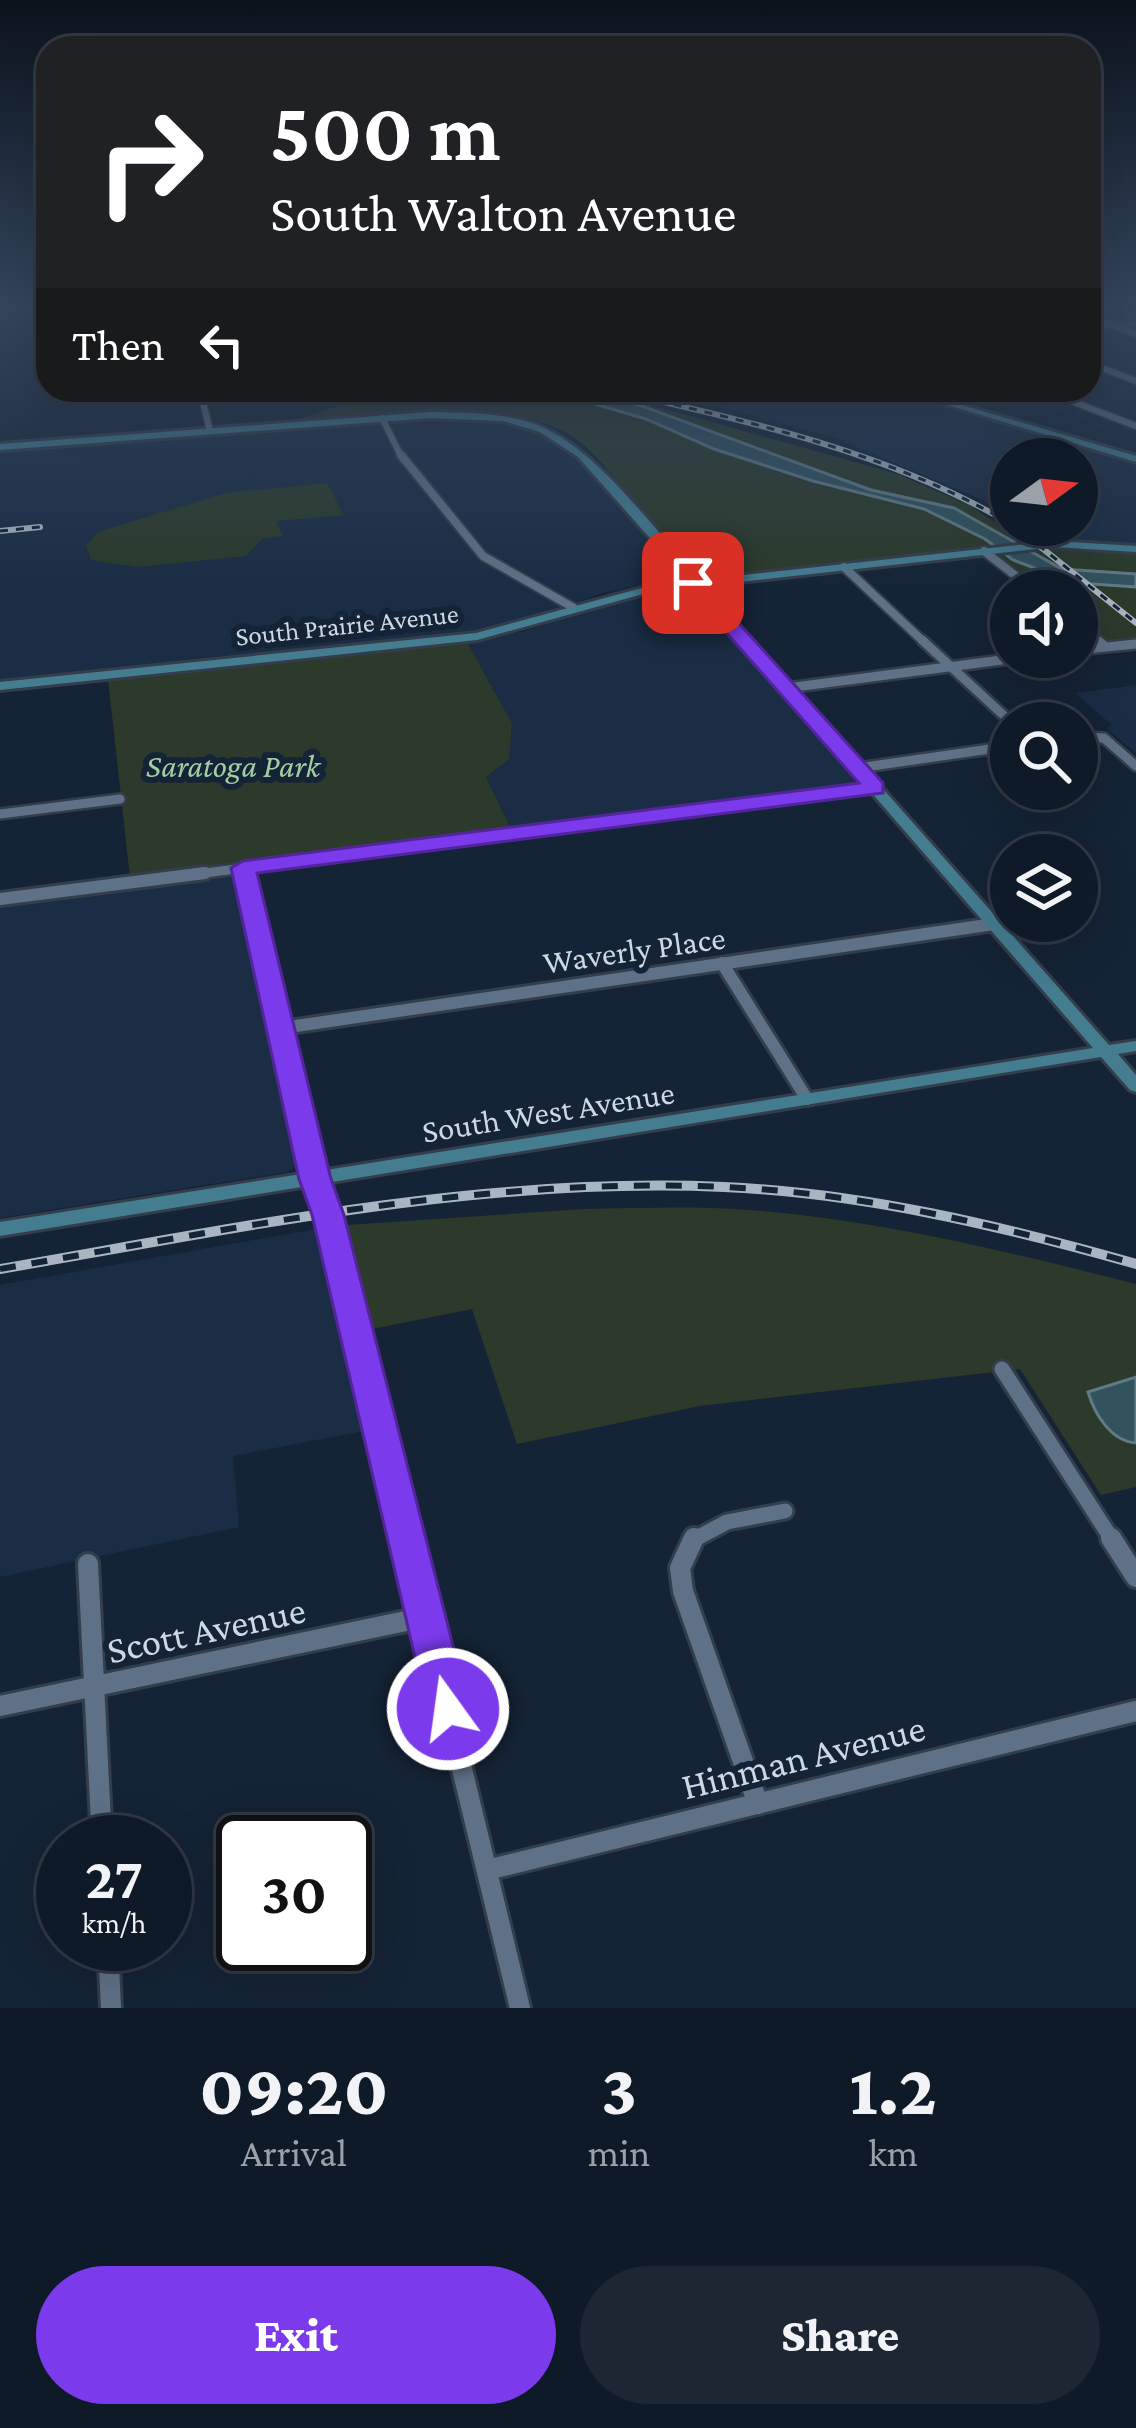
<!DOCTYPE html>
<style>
body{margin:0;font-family:"Crimson Pro",serif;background:#1d2734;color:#f1f3f6;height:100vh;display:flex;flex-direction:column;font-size:45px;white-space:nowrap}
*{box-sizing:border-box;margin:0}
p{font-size:39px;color:#9ba1a8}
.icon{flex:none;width:66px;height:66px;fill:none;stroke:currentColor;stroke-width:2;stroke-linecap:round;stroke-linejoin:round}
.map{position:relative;height:2008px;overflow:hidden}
.drawer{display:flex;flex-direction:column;background:#0f1a28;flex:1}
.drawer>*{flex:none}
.top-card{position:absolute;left:36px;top:36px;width:1065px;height:366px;border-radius:36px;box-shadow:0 12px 48px #0002,0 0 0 3px #2f3845;background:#202124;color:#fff;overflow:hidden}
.needle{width:78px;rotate:75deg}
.buttons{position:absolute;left:990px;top:438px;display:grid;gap:24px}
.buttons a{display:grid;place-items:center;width:108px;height:108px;border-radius:50%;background:#0f1a28;box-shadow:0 12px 48px #0002,0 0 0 3px #2f3845;font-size:60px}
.speed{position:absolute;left:36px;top:1815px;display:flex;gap:24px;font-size:60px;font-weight:700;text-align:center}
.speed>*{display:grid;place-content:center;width:156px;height:156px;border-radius:50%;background:#0f1a28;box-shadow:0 12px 48px #0002,0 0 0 3px #2f3845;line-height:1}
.speed small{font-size:30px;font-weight:400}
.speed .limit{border:6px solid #111;border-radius:18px;background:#fff;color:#111}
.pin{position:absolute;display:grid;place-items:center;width:102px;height:102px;color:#fff;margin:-51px;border-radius:24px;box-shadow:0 6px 18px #0006}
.me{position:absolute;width:132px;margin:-66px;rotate:346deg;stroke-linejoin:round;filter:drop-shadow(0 0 9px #0008)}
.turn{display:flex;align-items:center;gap:42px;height:252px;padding:0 36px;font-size:54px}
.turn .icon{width:156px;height:156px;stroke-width:2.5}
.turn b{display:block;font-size:84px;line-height:102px}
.then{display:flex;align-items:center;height:114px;padding:0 36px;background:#0003;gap:24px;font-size:45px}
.eta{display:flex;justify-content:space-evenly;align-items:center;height:204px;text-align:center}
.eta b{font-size:72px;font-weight:800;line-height:84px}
.button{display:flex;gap:24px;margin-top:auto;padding:24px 36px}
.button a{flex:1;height:138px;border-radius:72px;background:#7c3aed;color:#fff;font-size:48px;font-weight:800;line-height:138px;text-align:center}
.button a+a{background:#1d2734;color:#f1f3f6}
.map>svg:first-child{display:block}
</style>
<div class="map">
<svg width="1136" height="2008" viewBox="0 0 1136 2008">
<rect width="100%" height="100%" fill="#142335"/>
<!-- built -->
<path fill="#1a2d44" d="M660 390H892L1136 462V545L1054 540 1031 525H1077V459H1011V512L836 438Z
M413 418 509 423 544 432 567 446 650 543 675 579 606 592 527 620 481 630 0 681V450Z
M685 590 726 629 859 782 511 829 486 777 512 723 467 642 524 631 625 597Z
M1136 685V753L1106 728 1112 725 1075 693Z
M219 876 238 877 301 1163 288 1172 0 1218V904Z
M321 1228 370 1430 233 1456 239 1527 0 1577V1285Z"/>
<!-- green -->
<path fill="#2b3a2a" d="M384 390H598L897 474 969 505 1025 542 702 577C658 545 626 484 585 446 523 389 366 417 288 423Z
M327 483 344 515 276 521 283 536 262 539 246 556 137 567 91 560 86 546 98 532 225 493Z
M1064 547 1136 552V640L1109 641 1077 617V591H1044L999 556Z
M467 642 512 723 509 759 486 777 511 829 130 878 108 679Z
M584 1209C639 1208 695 1206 749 1210 881 1220 1009 1252 1136 1284V1487L1101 1495 1020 1369 700 1406 517 1444 472 1309 372 1329 346 1225Z"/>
<!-- water -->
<path fill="#32535e" stroke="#617b86" stroke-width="3" d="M547 390H580L642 406 871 490 954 508 1062 569 1136 574V587L1078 583 1050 574 1013 560 985 539 924 509 813 481 714 449 646 419Z
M1136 1377V1443C1111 1441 1095 1415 1088 1392Z"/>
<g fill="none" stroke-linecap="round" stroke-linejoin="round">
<!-- street-far5 casing -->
<g stroke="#333d4c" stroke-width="9">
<path id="street-far5" d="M1104 322 1136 334
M1089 363 1136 381
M200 390 210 431
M983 390H990
M1043 390 1136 426
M382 418 402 458"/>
</g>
<!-- street-far4 casing -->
<g stroke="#333d4c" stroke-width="12">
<path id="street-far4" d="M401 455 483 556 574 608
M984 551 1035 591
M844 567 925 643
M1077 624 1101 643"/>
</g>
<!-- street-far3 casing -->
<g stroke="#333d4c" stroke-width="14">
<path id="street-far3" d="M922 640 1012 723
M1097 640 1105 646
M1077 650 1136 644
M787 688 1025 657
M1077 737 1104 738 1136 766
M858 768 1011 746
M0 814 120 799
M243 868 245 876
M181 876 875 788"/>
</g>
<!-- street-far2 casing -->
<g stroke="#333d4c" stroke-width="18">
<path id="street-far2" d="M244 873 316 1170
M0 899 205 873
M722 963 807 1099
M282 1028 994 924"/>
</g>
<!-- street-far1 casing -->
<g stroke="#333d4c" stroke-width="21">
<path id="street-far1" d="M316 1167 407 1541
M1002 1369 1113 1541
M691 1541 727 1522 785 1511"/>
</g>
<!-- street casing -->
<g stroke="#333d4c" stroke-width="26">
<path id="street" d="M406 1538 520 2008
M694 1538 680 1568 683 1591 758 1804
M1111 1538 1136 1577
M88 1564 102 1842
M0 1706 425 1617
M487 1870 1136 1711
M108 1944 111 2008"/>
</g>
<!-- secondary casing -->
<g stroke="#333d4c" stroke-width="6">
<path id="secondary" d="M1136 322V326L1089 329V325Z
M898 390H911L1136 456V462Z
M431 412C465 413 499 412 532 423 594 444 655 530 699 580L1054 541 1136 546V552L1054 547 704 586 1109 1045 1136 1041V1051L1118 1054 1136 1075V1092L1130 1090 1101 1057 0 1236V1222L1093 1048 693 587 654 591 477 640 0 690V682L476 633 653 585 688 581 578 457 540 432 503 421 431 418 0 450V444Z"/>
</g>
<!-- street-far5 -->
<use href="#street-far5" stroke="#5f7186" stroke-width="6"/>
<!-- street-far4 -->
<use href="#street-far4" stroke="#5f7186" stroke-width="8"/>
<!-- street-far3 -->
<use href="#street-far3" stroke="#5f7186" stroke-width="9"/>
<!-- street-far2 -->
<use href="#street-far2" stroke="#5f7186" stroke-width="12"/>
<!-- street-far1 -->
<use href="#street-far1" stroke="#5f7186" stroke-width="15"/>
<!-- street -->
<use href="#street" stroke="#5f7186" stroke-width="20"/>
<!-- secondary -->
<use href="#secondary" fill="#447c90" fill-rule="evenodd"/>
<!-- rail-far1 casing -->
<g stroke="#aab5c2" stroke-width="6">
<path id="rail-far1" d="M611 390C750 422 887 451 1011 524
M1013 525 1136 623
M0 531 40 527"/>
</g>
<!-- rail casing -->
<g stroke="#aab5c2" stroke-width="10">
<path id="rail" d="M0 1269C239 1228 480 1176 724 1187 864 1193 1002 1226 1136 1264"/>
</g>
<!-- rail-far1 -->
<use href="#rail-far1" stroke="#142335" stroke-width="3" stroke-dasharray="8" stroke-linecap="butt"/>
<!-- rail -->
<use href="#rail" stroke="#142335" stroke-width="6" stroke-dasharray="16" stroke-linecap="butt"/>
</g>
<!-- sky -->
<linearGradient id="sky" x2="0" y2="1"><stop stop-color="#0b131d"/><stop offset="0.52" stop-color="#34455c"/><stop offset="1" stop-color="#34455c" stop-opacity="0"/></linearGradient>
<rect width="1136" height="590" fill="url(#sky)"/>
<!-- route -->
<path fill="#7c3aed" stroke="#51269a" stroke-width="3" d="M686 579H699L883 783V793L257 873 331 1179 344 1215 469 1709 463 1723 448 1729 433 1723 427 1709 312 1215 299 1179 231 868 243 861 859 783 686 587Z"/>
<g text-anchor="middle" stroke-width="12" stroke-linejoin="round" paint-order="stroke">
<!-- far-street labels -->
<g font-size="27" fill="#ced8e4" stroke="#142335">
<text transform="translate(347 625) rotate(-6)" y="9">South Prairie Avenue</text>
</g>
<!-- park labels -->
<g font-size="33" font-style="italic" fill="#a4cda2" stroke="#142335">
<text x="233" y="777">Saratoga Park</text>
</g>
<!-- street labels -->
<g font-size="33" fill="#ced8e4" stroke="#142335">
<text transform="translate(634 949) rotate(-8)" y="12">Waverly Place</text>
<text transform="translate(548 1111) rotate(-9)" y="12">South West Avenue</text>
</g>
<!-- near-street labels -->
<g font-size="39" fill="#ced8e4" stroke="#142335">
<text transform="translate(206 1629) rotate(-12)" y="14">Scott Avenue</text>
<text transform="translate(803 1756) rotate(-14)" y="14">Hinman Avenue</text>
</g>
</g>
</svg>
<div class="buttons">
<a><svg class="needle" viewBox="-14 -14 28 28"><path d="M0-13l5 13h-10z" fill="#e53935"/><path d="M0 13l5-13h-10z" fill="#9ba1a8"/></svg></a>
<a><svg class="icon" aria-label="sound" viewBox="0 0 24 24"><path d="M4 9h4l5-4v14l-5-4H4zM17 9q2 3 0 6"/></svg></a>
<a><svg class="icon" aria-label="search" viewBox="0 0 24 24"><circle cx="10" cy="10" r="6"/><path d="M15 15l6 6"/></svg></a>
<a><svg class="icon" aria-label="layers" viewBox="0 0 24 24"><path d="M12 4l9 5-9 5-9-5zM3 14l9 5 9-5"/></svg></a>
</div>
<div class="speed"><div>27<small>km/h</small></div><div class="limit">30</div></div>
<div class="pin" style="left:693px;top:583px;background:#d93025"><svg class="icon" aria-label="arrive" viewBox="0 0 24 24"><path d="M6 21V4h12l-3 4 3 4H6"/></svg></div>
<svg class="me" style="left:448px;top:1709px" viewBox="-20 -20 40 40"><circle r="17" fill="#7c3aed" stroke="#fff" stroke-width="3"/><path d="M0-11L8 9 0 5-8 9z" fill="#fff"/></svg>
<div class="top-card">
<div class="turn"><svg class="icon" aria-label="right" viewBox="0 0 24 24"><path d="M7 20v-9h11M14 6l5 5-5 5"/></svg><div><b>500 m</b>South Walton Avenue</div></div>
<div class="then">Then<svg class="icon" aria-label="left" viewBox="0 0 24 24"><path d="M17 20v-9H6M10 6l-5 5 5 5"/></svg></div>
</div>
</div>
<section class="drawer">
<div class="eta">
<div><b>09:20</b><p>Arrival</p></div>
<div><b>3</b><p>min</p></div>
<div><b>1.2</b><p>km</p></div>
</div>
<div class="button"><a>Exit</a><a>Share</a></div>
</section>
